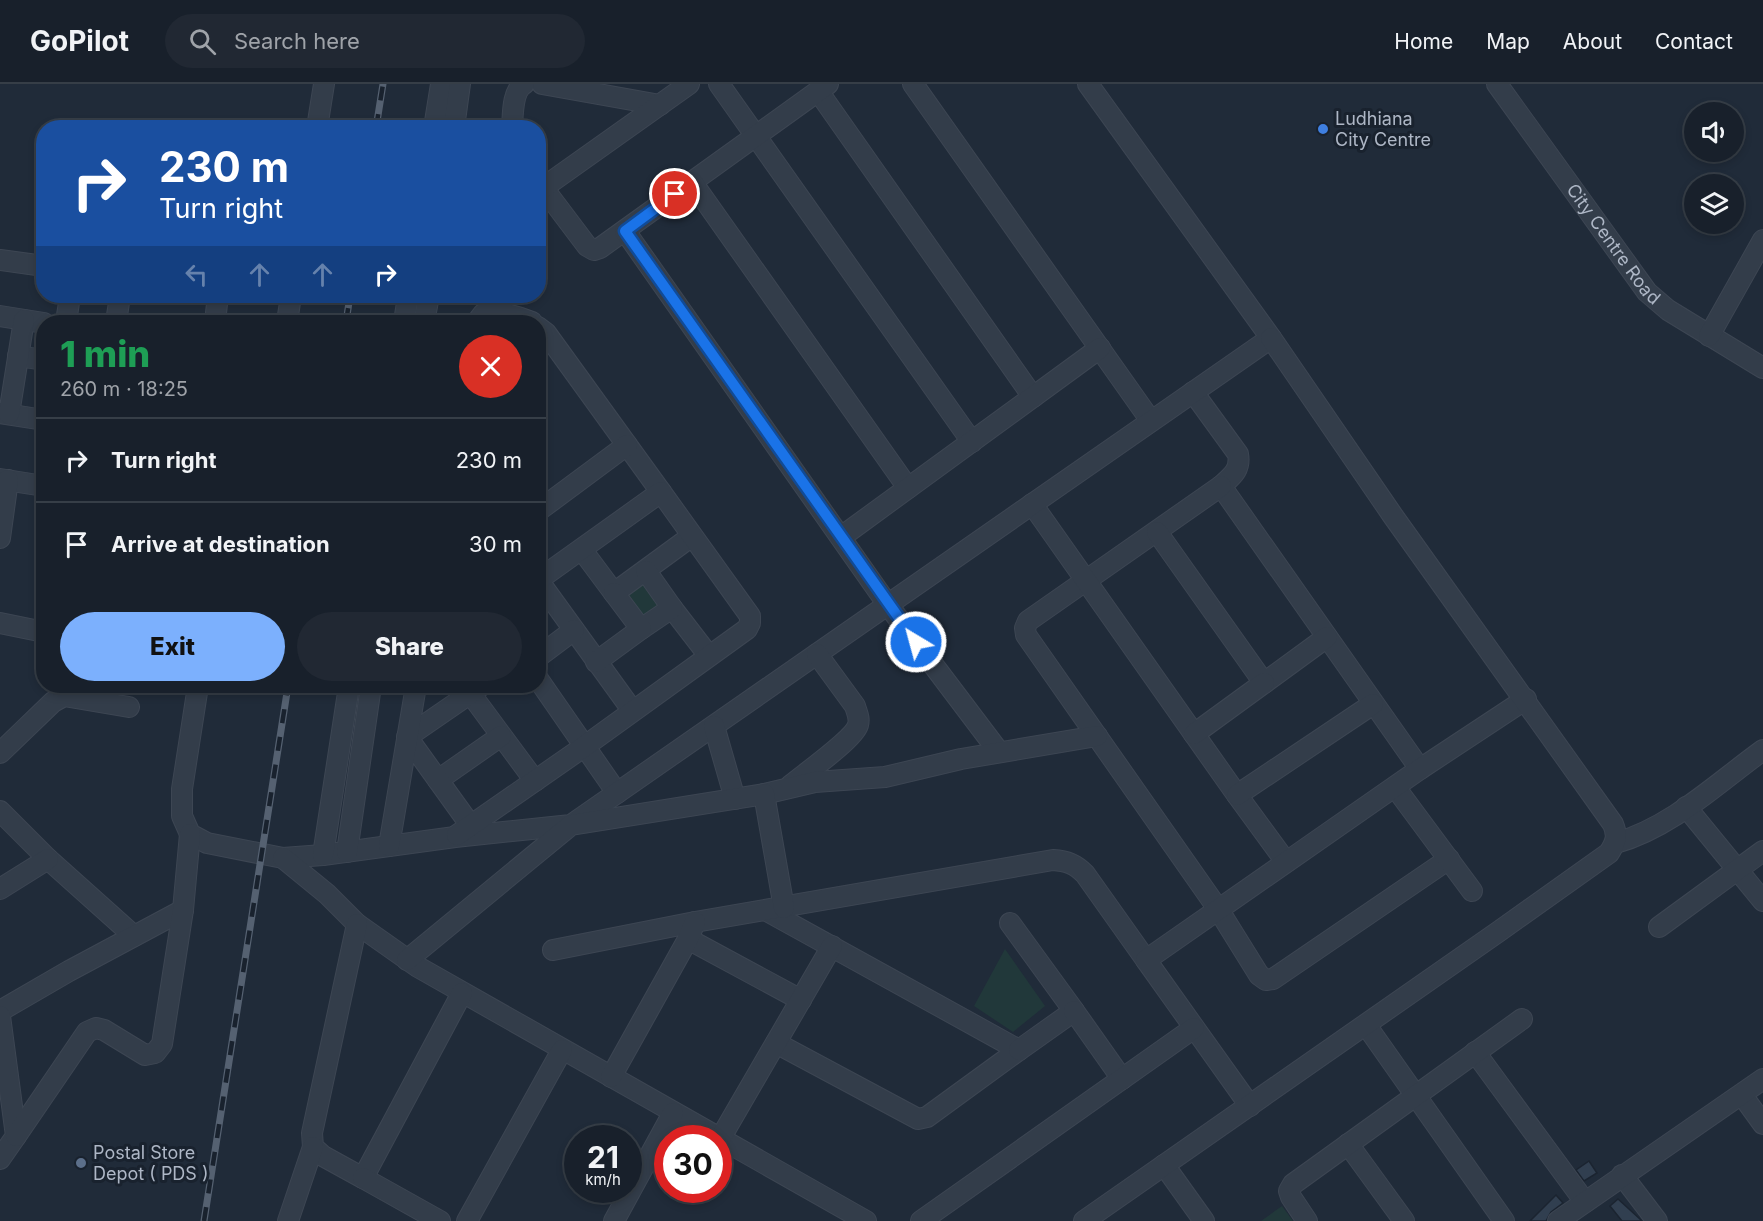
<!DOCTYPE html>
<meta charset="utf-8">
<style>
body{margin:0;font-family:Inter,sans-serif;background:#212833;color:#f1f3f6;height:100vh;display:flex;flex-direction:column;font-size:22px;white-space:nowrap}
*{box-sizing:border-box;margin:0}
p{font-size:20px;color:#9fa3a9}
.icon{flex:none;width:33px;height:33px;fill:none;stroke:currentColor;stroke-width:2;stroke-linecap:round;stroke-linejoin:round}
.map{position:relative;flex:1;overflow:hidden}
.drawer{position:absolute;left:36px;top:231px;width:510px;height:378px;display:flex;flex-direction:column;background:#18202b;border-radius:24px;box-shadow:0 3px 9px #0003,0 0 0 2px #363e47}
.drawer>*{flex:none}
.hud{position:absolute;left:36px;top:36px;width:510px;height:183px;border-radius:24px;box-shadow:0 3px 9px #0003,0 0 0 2px #363e47;background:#1a4fa0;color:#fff;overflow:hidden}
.tools{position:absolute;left:1684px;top:18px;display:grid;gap:12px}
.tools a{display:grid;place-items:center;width:60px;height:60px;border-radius:50%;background:#18202b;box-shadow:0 3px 9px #0003,0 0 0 2px #363e47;font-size:30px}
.speed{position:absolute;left:564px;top:1041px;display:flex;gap:12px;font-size:30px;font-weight:700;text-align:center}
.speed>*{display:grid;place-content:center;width:78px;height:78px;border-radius:50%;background:#18202b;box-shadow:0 3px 9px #0003,0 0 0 2px #363e47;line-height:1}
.speed small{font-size:15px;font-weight:400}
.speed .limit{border:9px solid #d22;background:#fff;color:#111}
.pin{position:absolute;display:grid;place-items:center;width:51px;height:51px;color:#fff;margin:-26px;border:3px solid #fff;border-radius:50%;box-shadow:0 2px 6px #0007}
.me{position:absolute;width:66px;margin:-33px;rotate:323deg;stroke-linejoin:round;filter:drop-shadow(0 0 4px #0008)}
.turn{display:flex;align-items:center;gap:21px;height:126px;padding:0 24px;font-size:27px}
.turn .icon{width:78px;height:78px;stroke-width:2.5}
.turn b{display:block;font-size:42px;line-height:51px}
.lanes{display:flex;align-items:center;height:57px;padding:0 24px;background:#0003;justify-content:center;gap:30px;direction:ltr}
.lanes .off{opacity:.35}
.round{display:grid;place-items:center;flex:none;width:63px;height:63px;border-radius:32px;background:#212833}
.head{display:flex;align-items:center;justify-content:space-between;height:102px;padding:0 24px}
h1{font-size:36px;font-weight:800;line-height:45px;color:#1e9e55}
.button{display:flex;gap:12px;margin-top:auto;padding:12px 24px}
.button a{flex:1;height:69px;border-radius:36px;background:#7cb0fd;color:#111;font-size:24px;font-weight:800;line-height:69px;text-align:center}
.button a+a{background:#212833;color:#f1f3f6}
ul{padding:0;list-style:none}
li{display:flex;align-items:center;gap:18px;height:84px;padding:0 24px;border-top:2px solid #363e47}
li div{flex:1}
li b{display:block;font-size:22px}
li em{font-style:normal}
header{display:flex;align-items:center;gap:36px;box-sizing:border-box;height:84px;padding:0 30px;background:#18202b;border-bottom:2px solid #363e47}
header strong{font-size:28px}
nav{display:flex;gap:33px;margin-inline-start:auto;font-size:21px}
.search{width:420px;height:54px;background:#212833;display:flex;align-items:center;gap:15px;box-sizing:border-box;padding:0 21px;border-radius:33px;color:#9fa3a9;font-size:22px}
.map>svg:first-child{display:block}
</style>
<header>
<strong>GoPilot</strong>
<div class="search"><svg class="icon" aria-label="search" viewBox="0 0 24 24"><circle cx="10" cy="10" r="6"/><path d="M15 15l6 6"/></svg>Search here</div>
<nav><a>Home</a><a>Map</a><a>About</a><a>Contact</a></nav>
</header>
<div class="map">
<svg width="1763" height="1137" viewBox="0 0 1763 1137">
<rect width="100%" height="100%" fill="#202b39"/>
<!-- green -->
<path fill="#21383a" d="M642 499 659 521 643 534 626 512Z
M1005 865 1045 922 1013 948 974 922Z
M1282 1122 1293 1137H1261Z"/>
<!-- building -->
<path fill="#313f50" stroke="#1b2430" stroke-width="1.5" d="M1589 1077 1597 1089 1584 1097 1576 1086Z
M1556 1111 1563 1119 1551 1128 1546 1137H1530Z
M1618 1115 1641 1136 1642 1137H1622L1610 1122Z"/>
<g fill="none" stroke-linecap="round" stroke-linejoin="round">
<!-- minor casing -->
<g stroke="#3d4653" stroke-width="22">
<g id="minor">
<path d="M542 0 660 21"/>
<path d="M719 0 972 358"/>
<path d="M913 0 1151 337"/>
<path id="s1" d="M1497 0 1647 208 1668 226 1763 284"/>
<path d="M818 7 1033 313"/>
<path d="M317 44 324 0"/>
<path d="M434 44 441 0"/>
<path d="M454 44 460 0"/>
<path d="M512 44C513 30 512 7 524 0"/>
<path d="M538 97 587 162 594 166 600 164 828 0"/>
<path d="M692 98 908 404"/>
<path d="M544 103 689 0"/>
<path d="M625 147 888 521 999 668"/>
<path d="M0 176 44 182"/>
<path d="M215 212 217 220 215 238"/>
<path d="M0 232 44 239"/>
<path d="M66 238 70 212"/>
<path d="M116 238 120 212"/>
<path d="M287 238 291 212"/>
<path d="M404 238 408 212"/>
<path d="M424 238 429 212"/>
<path d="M477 238C478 237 482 231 483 230 493 224 522 234 532 238"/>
<path d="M538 243 546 249 661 408"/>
<path d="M1709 252 1763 156"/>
<path d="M18 272 44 276"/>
<path d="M1193 308 1238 370C1241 386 1232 392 1221 402L1420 685"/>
<path d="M0 329 44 336"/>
<path d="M9 330 24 236"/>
<path d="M0 395 44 402"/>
<path d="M1221 402 1028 537 1025 544 1026 551 1218 825 1259 891 1266 896 1273 895 1449 775"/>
<path d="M1032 420 1237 711 1286 778"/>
<path d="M538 427 627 361"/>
<path d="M1157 448 1264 599 1327 553"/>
<path d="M841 453 1100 264"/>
<path d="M0 454 8 396"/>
<path d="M582 466 614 509 692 452"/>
<path d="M538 496 632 626"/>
<path d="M672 524 709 572"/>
<path d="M0 539 44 548"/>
<path d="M641 545 672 524 646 487"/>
<path d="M538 573 574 546"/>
<path d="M596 578 641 545 614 509"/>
<path d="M538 595 617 709"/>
<path d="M198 602 182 705V732L190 750 207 759 283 774 323 771 455 753 571 741 1271 254 1088 0"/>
<path d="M470 609 535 697"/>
<path d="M714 642 735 715"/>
<path d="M1194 650 1264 599"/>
<path d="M0 669 53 618 64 612 129 623"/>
<path d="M438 696 501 652"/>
<path d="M791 701C804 690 854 655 858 641 860 634 857 629 855 622L817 570"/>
<path d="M1395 703 1472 807"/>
<path d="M764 710 815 698 885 693 961 675 1097 652"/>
<path d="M1237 711 1373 620"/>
<path d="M1686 723 1763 817"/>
<path d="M0 727 48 775 134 852"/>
<path d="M471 742 407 653 481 602"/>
<path d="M457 751 585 662 747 545 750 539V532L661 408 538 496"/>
<path d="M1616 759C1672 743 1716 700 1763 666"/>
<path d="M389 762 416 602"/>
<path d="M347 768 371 602"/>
<path d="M323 771 349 602"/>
<path d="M283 774 327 810 357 840 418 883 866 1137"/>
<path d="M0 805 48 775"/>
<path d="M767 827 1019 966 927 1033 918 1035 776 959"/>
<path d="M1010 839 1074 927 1019 966"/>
<path d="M357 840 312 1049 313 1063 323 1072 363 1094 462 909"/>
<path d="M1659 843 1763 767"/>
<path d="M688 855 801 916"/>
<path d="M553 866 695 838 1053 776C1067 777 1075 780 1085 790L1146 876"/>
<path d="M407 876 571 741 764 710 784 824"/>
<path d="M0 927 69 887 183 826"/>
<path d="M1074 927 1122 995"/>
<path d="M0 932 16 1052 0 1075"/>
<path d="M1366 941 1504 1137"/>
<path d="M1475 968 1585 1118"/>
<path d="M611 993 688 855 695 838"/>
<path d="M1742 1011 1763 1040"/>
<path d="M1250 1022 1146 876 1420 685 1526 615"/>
<path d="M16 1052 87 948 96 944 104 946 145 971 155 969 162 960 183 826 190 750"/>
<path d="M720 1055 832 862"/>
<path d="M1348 1060 1404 1137"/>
<path d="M1164 1081 1204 1137"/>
<path d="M1622 1091 1657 1137"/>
<path d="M363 1094 440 1137"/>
<path d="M288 1137 313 1063"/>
<path d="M467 1137 562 966"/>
<path d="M614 1137 673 1029"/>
<path d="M921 1137 1194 944"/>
<path d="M1084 1137 1498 848 1609 769C1616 758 1618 752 1613 740L1393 432 1271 254"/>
<path d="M1307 1137 1291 1113 1289 1107 1293 1100 1522 935"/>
<path d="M1558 1137 1763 995"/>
</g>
</g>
<!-- minor -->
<use href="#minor" stroke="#333d4a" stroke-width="20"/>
<!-- rail casing -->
<g stroke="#556171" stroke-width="7">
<path id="rail" d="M376 44 383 0
M346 238 350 212
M204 1137 288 602"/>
</g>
<!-- rail -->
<use href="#rail" stroke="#19222e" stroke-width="4.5" stroke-dasharray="14" stroke-linecap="butt"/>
</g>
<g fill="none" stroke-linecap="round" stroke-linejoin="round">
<!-- route casing -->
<g stroke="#114b97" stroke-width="15">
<path id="route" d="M675 110 625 147 916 558"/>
</g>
<!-- route -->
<use href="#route" stroke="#1a73e8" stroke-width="10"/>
</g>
<!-- markers -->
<circle fill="#3f7fe0" stroke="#19222e" stroke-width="2" cx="1323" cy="45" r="6"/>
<circle fill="#5c6f8a" stroke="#19222e" stroke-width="2" cx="81" cy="1079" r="6"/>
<g text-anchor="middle" stroke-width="6" stroke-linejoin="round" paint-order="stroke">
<!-- poi labels -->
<g font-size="18" fill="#aeb7c6" stroke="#19222e" text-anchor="start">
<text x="1335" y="41">Ludhiana<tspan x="1335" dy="21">City Centre</tspan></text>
<text x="93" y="1075">Postal Store<tspan x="93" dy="21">Depot ( PDS )</tspan></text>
</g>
<!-- street labels -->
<g font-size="18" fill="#aeb7c6" stroke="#19222e">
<text dy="6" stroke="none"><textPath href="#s1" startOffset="198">City Centre Road</textPath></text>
</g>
</g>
</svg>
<div class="tools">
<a><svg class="icon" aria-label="sound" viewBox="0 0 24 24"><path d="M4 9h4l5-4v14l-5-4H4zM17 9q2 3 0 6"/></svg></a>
<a><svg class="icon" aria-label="layers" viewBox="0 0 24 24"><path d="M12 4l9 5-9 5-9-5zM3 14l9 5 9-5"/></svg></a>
</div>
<div class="speed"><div>21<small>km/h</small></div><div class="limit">30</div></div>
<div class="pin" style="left:675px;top:110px;background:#d93025"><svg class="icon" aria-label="arrive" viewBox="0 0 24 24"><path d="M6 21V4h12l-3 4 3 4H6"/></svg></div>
<svg class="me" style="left:916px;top:558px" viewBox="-20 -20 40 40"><circle r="17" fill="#1a73e8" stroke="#fff" stroke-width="3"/><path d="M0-11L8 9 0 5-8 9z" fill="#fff"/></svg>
<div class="hud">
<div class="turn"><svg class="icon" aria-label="right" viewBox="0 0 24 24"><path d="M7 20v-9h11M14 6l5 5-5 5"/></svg><div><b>230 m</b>Turn right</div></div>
<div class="lanes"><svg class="icon off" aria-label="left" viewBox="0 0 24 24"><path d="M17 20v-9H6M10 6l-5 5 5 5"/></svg><svg class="icon off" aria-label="ahead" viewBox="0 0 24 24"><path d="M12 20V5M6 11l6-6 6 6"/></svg><svg class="icon off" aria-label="ahead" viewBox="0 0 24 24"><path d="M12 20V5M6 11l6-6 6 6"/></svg><svg class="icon" aria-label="right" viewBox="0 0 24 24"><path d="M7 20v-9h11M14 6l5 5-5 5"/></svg></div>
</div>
<section class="drawer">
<div class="head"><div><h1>1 min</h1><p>260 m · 18:25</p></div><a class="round" style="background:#d93025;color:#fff"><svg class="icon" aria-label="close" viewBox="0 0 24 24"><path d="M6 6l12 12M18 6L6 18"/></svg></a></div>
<ul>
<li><svg class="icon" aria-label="right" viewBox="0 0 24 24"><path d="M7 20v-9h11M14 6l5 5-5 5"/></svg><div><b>Turn right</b></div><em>230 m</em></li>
<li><svg class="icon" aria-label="arrive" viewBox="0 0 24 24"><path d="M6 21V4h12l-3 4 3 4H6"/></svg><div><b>Arrive at destination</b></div><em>30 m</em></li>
</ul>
<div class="button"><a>Exit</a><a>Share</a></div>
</section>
</div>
